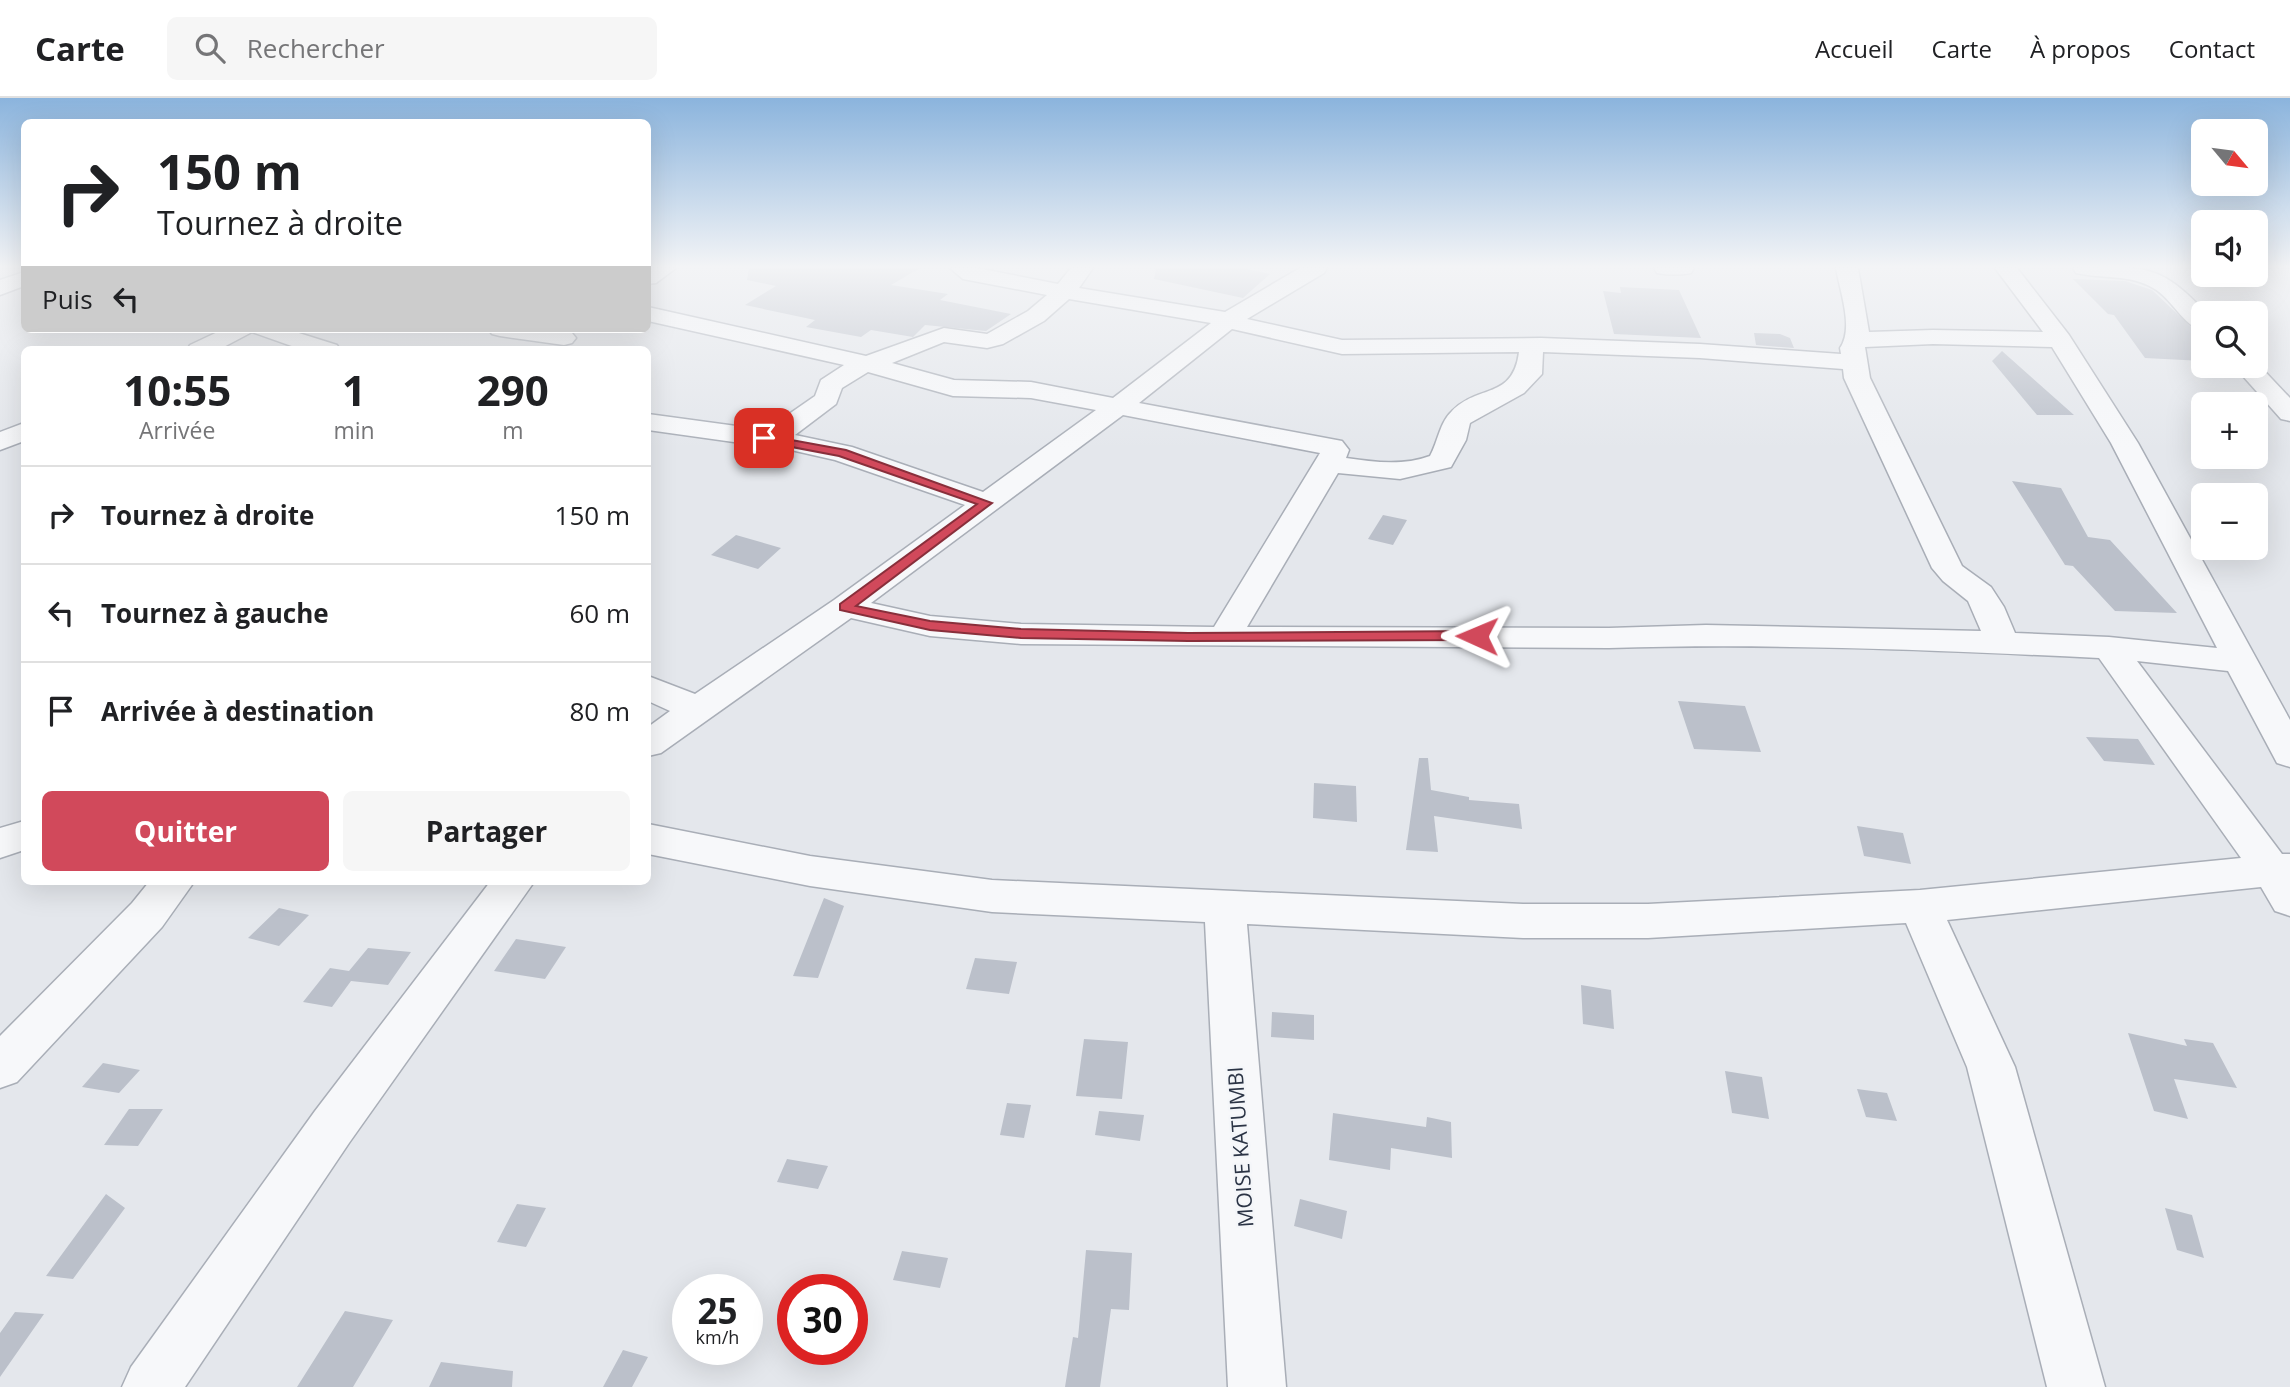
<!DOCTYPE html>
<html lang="fr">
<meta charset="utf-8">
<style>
body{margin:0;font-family:"Open Sans",sans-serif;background:#f6f6f6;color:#202124;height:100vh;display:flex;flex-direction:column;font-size:26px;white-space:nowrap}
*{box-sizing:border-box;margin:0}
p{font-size:23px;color:#757577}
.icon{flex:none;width:38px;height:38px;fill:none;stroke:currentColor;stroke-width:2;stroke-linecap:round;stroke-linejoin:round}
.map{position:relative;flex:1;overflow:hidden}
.drawer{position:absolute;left:21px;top:248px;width:630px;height:539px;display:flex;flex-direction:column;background:#fff;border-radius:10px;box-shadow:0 7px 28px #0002}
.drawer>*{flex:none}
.hud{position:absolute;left:21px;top:21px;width:630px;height:214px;border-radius:10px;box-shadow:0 7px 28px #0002;background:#fff;color:#202124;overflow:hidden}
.needle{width:46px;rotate:119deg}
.fabs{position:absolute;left:2191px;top:21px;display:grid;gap:14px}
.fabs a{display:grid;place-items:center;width:77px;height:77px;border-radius:10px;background:#fff;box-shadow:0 7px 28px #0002;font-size:35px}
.speed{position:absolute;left:672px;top:1176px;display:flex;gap:14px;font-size:35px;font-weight:700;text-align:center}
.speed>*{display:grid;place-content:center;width:91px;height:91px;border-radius:50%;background:#fff;box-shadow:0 7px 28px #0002;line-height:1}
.speed small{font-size:18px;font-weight:400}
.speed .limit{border:10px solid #d22;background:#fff;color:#111}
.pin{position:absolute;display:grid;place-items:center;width:60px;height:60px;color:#fff;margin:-30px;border-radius:14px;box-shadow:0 4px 10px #0006}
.me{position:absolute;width:77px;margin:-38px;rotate:271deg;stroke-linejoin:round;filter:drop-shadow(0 0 5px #0008)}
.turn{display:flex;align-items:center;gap:24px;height:147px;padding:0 21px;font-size:32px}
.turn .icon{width:91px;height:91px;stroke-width:2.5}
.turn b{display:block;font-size:49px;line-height:60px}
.then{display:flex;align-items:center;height:66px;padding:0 21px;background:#0003;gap:14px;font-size:26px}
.eta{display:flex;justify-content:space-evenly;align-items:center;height:119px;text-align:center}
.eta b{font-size:42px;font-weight:700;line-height:49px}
.action{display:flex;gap:14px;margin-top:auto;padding:14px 21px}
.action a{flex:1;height:80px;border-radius:10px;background:#d1495b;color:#fff;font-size:28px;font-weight:700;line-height:80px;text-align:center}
.action a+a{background:#f6f6f6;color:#202124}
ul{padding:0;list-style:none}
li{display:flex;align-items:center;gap:21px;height:98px;padding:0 21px;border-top:2px solid #e0e0e0}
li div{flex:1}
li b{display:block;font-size:26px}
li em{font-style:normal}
header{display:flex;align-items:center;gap:42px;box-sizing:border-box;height:98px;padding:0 35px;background:#fff;border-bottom:2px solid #e0e0e0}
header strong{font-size:33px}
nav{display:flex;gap:38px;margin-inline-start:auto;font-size:24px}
.search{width:490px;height:63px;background:#f6f6f6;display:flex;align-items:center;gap:18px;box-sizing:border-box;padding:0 24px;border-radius:10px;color:#757577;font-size:26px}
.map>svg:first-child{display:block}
</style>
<header>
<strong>Carte</strong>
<div class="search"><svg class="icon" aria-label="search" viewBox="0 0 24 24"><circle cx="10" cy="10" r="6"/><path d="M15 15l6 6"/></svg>Rechercher</div>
<nav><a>Accueil</a><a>Carte</a><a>À propos</a><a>Contact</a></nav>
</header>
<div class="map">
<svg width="2290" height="1289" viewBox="0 0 2290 1289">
<rect width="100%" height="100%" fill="#e4e7ec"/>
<!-- building -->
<path fill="#bbc0ca" d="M749 170H920L891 187 948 196 940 202 1011 216 986 233 925 227 913 239 871 232 861 239 806 229 815 222 745 207 776 188 747 182Z
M1156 170H1242L1270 176 1243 200 1154 181Z
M2073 181 2125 183 2152 192 2203 240V263L2145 260 2114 217 2108 216Z
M1620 189 1679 192 1701 240 1614 236 1603 193 1621 195Z
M1754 235 1780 236 1790 240 1794 250 1756 247Z
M2002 253 2074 317H2037L1992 263Z
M2012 383 2061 390 2088 439 2110 442 2177 515 2115 513 2073 468 2065 467Z
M1383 417 1407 422 1393 447 1368 441Z
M736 437 781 450 758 471 711 457Z
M1678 603 1745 608 1761 654 1694 651Z
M2086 639 2138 641 2155 667 2104 663Z
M1419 660H1428L1431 692 1469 699V702L1519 706 1522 731 1434 718 1438 754 1406 752Z
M1314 685 1356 688 1357 724 1313 720Z
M1857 728 1903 735 1911 766 1864 758Z
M824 800 844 808 818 880 793 878Z
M279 810 309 817 279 848 248 840Z
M516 841 566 849 545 881 494 873Z
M368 850 411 854 388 887 351 883 332 909 303 904 330 870 349 873Z
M975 860 1017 864 1009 896 966 891Z
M1581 887 1611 892 1614 931 1583 926Z
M1272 914 1314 917V942L1271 939Z
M2128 935 2187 948 2184 941 2213 945 2237 990 2174 981 2188 1021 2154 1013Z
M1084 941 1128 944 1122 1001 1076 998Z
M103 965 140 972 119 995 82 989Z
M1725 973 1762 979 1769 1021 1732 1015Z
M1857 991 1887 995 1897 1023 1866 1019Z
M1007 1005 1031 1007 1024 1040 1000 1037Z
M129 1011H163L138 1048 104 1047Z
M1099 1013 1144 1017 1140 1043 1095 1037Z
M1333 1015 1426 1029 1427 1019 1451 1024 1452 1060 1391 1050 1390 1072 1329 1062Z
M787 1061 828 1068 818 1091 777 1084Z
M106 1096 125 1110 73 1181 46 1178Z
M1300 1101 1347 1113 1342 1141 1294 1128Z
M517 1106 546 1110 526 1149 497 1144Z
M2165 1110 2192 1117 2204 1160 2177 1152Z
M1086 1152 1132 1155 1129 1212 1111 1211 1100 1289H1065L1073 1239 1078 1240Z
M902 1153 948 1160 940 1190 893 1182Z
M345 1213 393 1222 353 1289H297Z
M15 1214 44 1216 0 1279V1235Z
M623 1252 648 1259 632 1289H603Z
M441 1264 513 1273 512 1289H429Z"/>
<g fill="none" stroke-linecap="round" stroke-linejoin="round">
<!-- minor casing -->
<g stroke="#a9aeb7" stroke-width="3">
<path id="minor" d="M676 170 656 185 648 186 649 170Z
M950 170H977L1058 186 1071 170H1093L1079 190 1225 214 1300 170H1327L1324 175 1247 221 1342 242 1541 240 1700 246 1841 256 1840 250C1854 230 1840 194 1836 170H1858L1869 234 1933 232 2043 234 1995 170H2017L2069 237 2138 345 2290 622V669L2277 665 2228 573 2137 563 2282 756H2290V818L2275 813 2261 789 1947 822 2015 969 2105 1289H2047L1967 969 1906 825 1648 840H1523L1247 826 1286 1289H1228L1205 824 992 814 810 788 648 756V726L810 758 992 782 1523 806H1648L1920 792 2241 760 2099 560C1936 552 1773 545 1609 550L1021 546 930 538 851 520 661 655 648 658V629L670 613 648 603V578L695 596 834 502 965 407 835 362 791 352 648 332V316L766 332 815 298 821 282 844 267 648 223V209L866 258 944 230 987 236 1028 213 1047 197 963 181ZM1069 201 1211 225 1113 300 1031 284 954 282 892 265 944 244 987 250 1003 246 1044 223ZM1232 231 1342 256 1519 254C1513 302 1478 286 1452 313 1440 324 1438 343 1430 358 1403 368 1374 364 1346 360L1349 352 1342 343 1139 305ZM1933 246 2052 249 2111 345 2217 550 2109 539 2015 535 2004 509 1991 489 1962 468 1870 280 1865 249ZM1543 254 1700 260 1843 271 1844 280 1932 470 1943 483 1968 503 1981 533 1706 527 1609 530 1247 529 1338 375 1400 381 1451 369 1466 342 1470 325 1524 295 1542 276ZM868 274 953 298 1031 300 1096 312 983 394 852 349 795 337 836 306 842 290ZM1123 317 1320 355 1214 529 1021 526 930 518 871 505Z
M1654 170H1694L1691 175C1680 177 1668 177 1657 175Z
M2073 170C2142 170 2157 162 2206 215H2203V233C2183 228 2172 200 2153 190 2130 176 2102 181 2076 175Z
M24 174V188L0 197V182Z
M224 231H286L337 247 340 252H303L252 234 218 252H187L190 247Z
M488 231H551L572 235 576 240 572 245 564 247 500 238 492 236Z
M2256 264 2290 300V323L2281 321 2234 268H2256Z
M24 325V343L0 352V334Z
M24 723V752L0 760V730Z
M149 784H194L162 829 17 984 0 990V938L132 805Z
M490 784H534L349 1045 185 1289H122L131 1269 315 1013Z"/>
</g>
<!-- minor -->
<use href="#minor" fill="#f7f8fa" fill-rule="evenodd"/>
</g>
<!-- sky -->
<linearGradient id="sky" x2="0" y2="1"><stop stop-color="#8bb4dd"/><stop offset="0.48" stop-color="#f3f4f6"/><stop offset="1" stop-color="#f3f4f6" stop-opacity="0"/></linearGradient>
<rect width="2290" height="351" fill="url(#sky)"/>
<!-- route -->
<path fill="#d1495b" stroke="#882f3b" stroke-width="2" d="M764 337 846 352 992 405 856 508 930 523 1021 531 1188 535 1477 533 1484 538 1477 542 1188 543 1021 540 930 532 840 512V506L977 406 839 358 760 343 758 340Z"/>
<g text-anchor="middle" stroke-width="5" stroke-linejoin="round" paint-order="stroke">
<!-- near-street labels -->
<g font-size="21" fill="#2b3445" stroke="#f4f6f9">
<text transform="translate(1241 1049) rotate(-94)" y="7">MOISE KATUMBI</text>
</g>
</g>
</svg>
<div class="fabs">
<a><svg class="needle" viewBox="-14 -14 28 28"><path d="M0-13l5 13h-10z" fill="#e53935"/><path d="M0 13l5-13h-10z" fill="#757577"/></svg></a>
<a><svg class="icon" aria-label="sound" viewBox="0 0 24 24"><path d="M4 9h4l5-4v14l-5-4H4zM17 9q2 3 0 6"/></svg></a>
<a><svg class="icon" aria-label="search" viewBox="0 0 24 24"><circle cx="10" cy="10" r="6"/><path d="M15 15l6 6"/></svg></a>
<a>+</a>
<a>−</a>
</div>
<div class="speed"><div>25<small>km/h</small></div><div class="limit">30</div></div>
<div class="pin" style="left:764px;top:340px;background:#d93025"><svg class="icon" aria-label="arrive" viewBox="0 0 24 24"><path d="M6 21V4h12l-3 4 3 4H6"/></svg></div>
<svg class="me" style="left:1477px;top:538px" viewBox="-20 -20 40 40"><path d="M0-17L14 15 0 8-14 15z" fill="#d1495b" stroke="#fff" stroke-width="4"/></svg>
<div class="hud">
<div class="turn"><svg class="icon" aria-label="right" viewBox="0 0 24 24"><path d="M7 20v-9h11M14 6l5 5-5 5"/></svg><div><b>150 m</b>Tournez à droite</div></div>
<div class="then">Puis<svg class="icon" aria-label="left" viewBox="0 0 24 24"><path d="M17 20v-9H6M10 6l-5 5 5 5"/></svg></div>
</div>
<section class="drawer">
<div class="eta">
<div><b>10:55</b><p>Arrivée</p></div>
<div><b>1</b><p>min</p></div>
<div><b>290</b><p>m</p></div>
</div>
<ul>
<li><svg class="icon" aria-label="right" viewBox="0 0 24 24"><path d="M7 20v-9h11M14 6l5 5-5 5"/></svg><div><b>Tournez à droite</b></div><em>150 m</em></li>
<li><svg class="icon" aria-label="left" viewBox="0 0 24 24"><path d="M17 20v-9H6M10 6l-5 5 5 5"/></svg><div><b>Tournez à gauche</b></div><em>60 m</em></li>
<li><svg class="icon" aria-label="arrive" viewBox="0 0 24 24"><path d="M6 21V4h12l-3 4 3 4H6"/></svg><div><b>Arrivée à destination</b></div><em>80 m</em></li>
</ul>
<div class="action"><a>Quitter</a><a>Partager</a></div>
</section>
</div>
